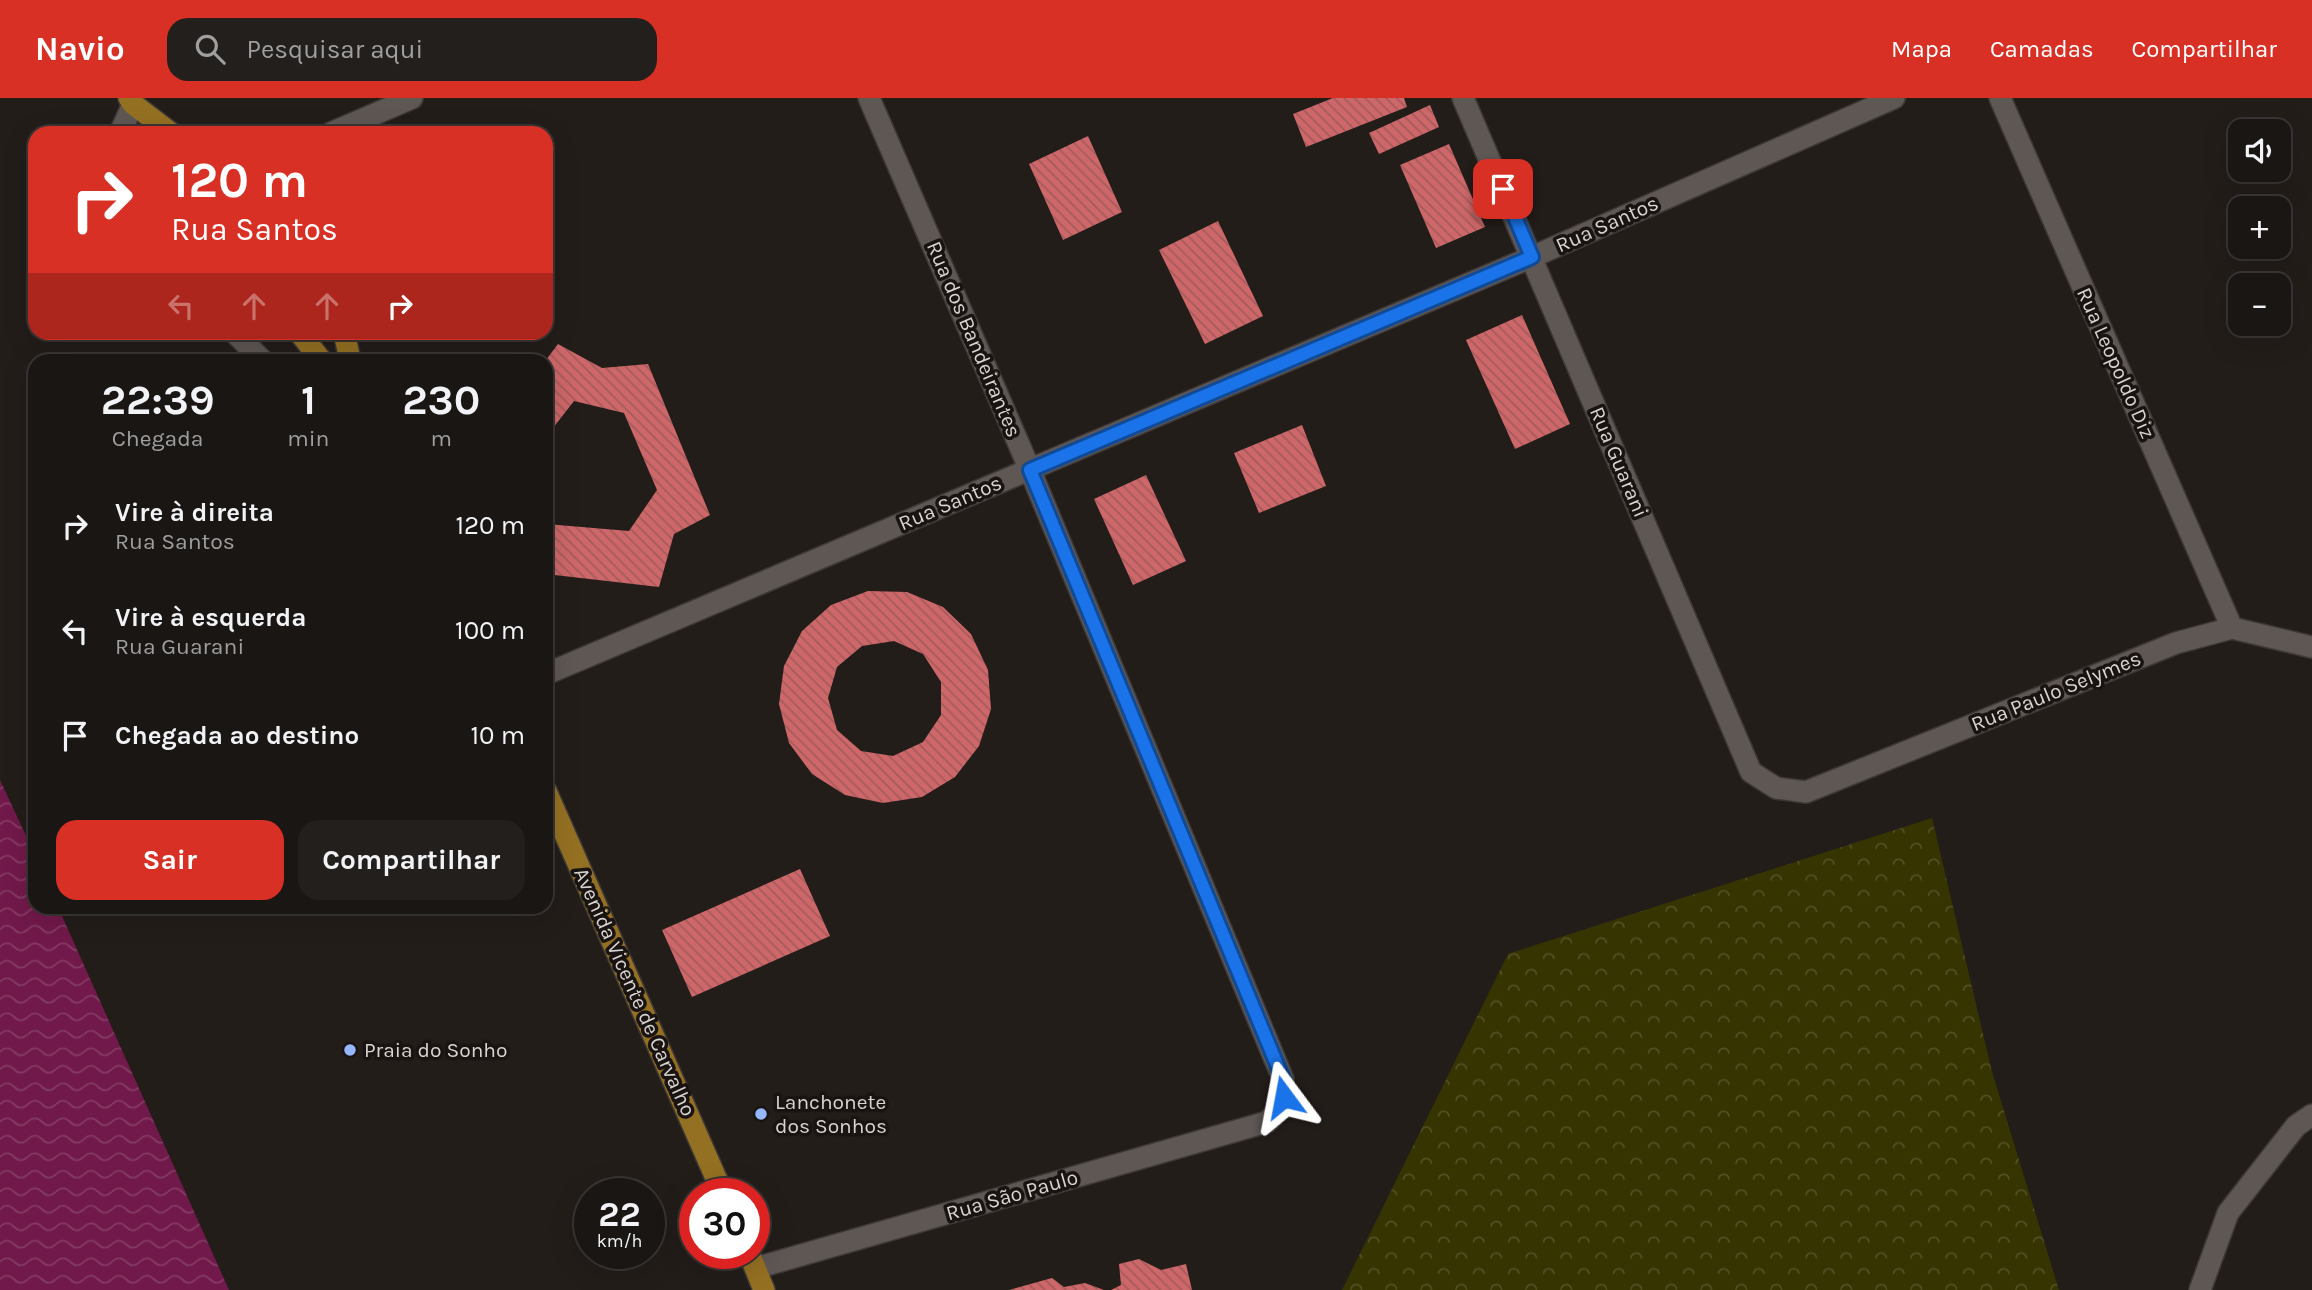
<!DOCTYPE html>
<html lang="pt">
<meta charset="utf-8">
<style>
body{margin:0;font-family:Karla,sans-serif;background:#231f1d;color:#f1f3f6;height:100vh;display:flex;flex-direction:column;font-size:26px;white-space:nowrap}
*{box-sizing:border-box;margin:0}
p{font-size:23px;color:#9f9fa0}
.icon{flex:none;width:38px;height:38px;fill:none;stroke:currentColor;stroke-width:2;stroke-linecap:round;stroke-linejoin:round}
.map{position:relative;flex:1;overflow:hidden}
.drawer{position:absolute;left:28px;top:256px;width:525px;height:560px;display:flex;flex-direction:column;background:#1a1614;border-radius:21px;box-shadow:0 7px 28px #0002,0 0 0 2px #383534}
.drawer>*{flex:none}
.banner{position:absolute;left:28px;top:28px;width:525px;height:214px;border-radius:21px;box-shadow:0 7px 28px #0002,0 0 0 2px #383534;background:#d93025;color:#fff;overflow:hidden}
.fabs{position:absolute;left:2228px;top:21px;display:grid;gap:14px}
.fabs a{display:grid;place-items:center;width:63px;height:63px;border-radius:14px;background:#1a1614;box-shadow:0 7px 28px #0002,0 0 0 2px #383534;font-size:35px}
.speed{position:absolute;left:574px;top:1080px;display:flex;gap:14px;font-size:35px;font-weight:700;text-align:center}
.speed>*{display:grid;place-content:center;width:91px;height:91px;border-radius:50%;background:#1a1614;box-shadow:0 7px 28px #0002,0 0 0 2px #383534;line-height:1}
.speed small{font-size:18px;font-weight:400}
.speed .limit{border:10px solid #d22;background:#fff;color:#111}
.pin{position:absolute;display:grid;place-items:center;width:60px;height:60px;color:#fff;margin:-30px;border-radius:14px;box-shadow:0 4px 10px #0006}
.me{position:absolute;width:77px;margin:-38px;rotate:347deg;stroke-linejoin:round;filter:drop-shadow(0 0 5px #0008)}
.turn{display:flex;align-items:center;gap:24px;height:147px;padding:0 28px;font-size:32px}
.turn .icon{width:91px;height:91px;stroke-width:2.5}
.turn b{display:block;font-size:49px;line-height:60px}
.lanes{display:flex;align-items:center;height:66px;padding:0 28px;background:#0003;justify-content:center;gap:35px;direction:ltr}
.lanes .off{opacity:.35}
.eta{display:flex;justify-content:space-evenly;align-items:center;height:119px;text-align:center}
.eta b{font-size:42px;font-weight:700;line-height:49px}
.button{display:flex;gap:14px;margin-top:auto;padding:14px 28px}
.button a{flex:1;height:80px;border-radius:21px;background:#d93025;color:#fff;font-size:28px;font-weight:700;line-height:80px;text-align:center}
.button a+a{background:#231f1d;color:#f1f3f6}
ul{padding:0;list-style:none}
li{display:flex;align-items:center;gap:21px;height:105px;padding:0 28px}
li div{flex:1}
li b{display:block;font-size:26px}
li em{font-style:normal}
header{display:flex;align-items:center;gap:42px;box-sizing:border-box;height:98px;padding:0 35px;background:#d93025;color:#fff}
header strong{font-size:33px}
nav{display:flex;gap:38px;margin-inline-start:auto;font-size:24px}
.search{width:490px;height:63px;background:#231f1d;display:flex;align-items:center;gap:18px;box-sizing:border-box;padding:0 24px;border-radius:21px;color:#9f9fa0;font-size:26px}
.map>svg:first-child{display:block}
</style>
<header>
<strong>Navio</strong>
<div class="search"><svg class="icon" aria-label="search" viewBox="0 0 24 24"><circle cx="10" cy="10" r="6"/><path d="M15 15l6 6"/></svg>Pesquisar aqui</div>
<nav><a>Mapa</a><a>Camadas</a><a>Compartilhar</a></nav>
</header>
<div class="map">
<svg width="2312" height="1192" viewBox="0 0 2312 1192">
<defs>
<pattern id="forest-crowns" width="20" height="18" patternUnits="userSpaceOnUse" patternTransform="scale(1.75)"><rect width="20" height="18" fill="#363401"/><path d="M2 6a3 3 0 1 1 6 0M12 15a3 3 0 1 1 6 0" fill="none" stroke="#525025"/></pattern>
<pattern id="water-waves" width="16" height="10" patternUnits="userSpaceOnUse" patternTransform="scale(1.75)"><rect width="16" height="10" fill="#71194a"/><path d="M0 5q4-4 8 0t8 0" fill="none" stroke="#843a63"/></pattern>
<pattern id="building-back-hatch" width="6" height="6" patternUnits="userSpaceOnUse" patternTransform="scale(1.75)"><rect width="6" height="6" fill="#ce6769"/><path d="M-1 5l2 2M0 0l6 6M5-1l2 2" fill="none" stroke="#a45b5c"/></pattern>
</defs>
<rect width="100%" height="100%" fill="#231d1a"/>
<!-- forest -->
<path fill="url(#forest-crowns)" d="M1932 720 1992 974 2059 1192H1342L1508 856Z"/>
<!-- water -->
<path fill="url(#water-waves)" d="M0 682 35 757V808L58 809 229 1192H0Z"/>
<!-- building -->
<path fill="url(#building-back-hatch)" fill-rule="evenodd" d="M1333 0H1404L1407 9 1306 49 1293 16Z
M1430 7 1439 29 1379 56 1369 35Z
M1088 38 1122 114 1063 142 1029 66Z
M1449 46 1485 129 1436 150 1400 67Z
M1218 123 1263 218 1205 246 1159 152Z
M1522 217 1570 326 1515 351 1466 242Z
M558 246 602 270 648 266 710 417 674 436 659 489 546 476V426L629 433 657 392 624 315 574 303 546 339V262Z
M1302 327 1326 388 1259 415 1234 355Z
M1146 377 1186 463 1133 487 1094 401Z
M868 493 907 494 943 509 971 536 988 572 991 611 979 648 955 679 922 699 883 705 845 697 812 676 789 645 779 606 784 568 802 533 831 507ZM894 543 923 556 941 584V617L923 644 893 658 861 653 837 632 828 600 837 569 862 548Z
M800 771 830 838 692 899 662 832Z
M1139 1161 1161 1172 1186 1166 1192 1192H1111L1121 1187 1119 1166Z
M1052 1180 1064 1189 1085 1185 1104 1192H1009Z"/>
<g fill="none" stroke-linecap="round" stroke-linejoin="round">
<!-- minor casing -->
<g stroke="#3d3836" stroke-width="24">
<path id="minor" d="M1463 0 1751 674 1776 690 1806 694 2176 545 2232 530 2312 549
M2000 0 2232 530
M120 35 133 6
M331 35 412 0
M234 234 262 262
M546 576 1532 159 1894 0
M756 1170 1267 1024C1282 1011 1284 1001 1283 981L1030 372 869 0
M2200 1192 2228 1115 2296 1028 2312 1017"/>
</g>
<!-- major casing -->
<g stroke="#3d3836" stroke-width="24">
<path id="major" d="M129 0 133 6 171 35
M299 234 321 262
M344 234 350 262
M546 693 723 1096
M749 1155 764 1192"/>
</g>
<!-- minor -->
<use href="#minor" stroke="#5e5754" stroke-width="21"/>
<!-- major -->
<use href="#major" stroke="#947022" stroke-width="21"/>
</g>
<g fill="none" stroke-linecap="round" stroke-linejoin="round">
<!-- route casing -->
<g stroke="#114b97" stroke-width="18">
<path id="route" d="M1284 999 1283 981 1030 372 1532 159 1503 91"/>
</g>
<!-- route -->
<use href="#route" stroke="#1a73e8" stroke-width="12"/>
</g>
<!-- markers -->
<g fill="#94b7fd" stroke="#191411" stroke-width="2.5">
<circle cx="350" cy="952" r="7"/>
<circle cx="761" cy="1016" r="7"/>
</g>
<g text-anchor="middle" stroke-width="7" stroke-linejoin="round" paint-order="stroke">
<!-- street labels -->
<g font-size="21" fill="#d8d4d2" stroke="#191411">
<text transform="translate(1607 126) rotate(-24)" y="7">Rua Santos</text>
<text transform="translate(974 241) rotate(67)" y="7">Rua dos Bandeirantes</text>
<text transform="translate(2116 265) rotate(66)" y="7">Rua Leopoldo Diz</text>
<text transform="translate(1619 364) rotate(67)" y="7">Rua Guarani</text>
<text transform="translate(950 405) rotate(-23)" y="7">Rua Santos</text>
<text transform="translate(2056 593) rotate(-22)" y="7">Rua Paulo Selymes</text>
<text transform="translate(635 894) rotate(66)" y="7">Avenida Vicente de Carvalho</text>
<text transform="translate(1012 1097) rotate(-16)" y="7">Rua São Paulo</text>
</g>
<!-- poi labels -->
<g font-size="21" fill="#d8d4d2" stroke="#191411" text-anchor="start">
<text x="364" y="959">Praia do Sonho</text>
<text x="775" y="1011">Lanchonete<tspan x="775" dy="24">dos Sonhos</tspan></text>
</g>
</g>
</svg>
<div class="fabs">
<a><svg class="icon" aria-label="sound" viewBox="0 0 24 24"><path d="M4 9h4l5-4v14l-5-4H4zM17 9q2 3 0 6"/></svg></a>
<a>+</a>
<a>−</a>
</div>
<div class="speed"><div>22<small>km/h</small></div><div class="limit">30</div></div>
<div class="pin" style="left:1503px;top:91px;background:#d93025"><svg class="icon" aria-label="arrive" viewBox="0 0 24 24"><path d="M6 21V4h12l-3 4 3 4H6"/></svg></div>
<svg class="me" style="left:1284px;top:999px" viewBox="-20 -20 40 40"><path d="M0-17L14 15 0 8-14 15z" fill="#1a73e8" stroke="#fff" stroke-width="4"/></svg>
<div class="banner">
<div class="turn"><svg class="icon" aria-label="right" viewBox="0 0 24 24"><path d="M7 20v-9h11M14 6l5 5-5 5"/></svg><div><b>120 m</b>Rua Santos</div></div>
<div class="lanes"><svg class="icon off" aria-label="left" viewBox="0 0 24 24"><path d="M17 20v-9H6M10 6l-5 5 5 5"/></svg><svg class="icon off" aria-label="ahead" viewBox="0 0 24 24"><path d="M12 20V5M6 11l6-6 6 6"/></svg><svg class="icon off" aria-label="ahead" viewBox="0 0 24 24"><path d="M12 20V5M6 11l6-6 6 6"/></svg><svg class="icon" aria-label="right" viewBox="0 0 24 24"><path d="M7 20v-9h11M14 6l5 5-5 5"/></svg></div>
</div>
<section class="drawer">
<div class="eta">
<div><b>22:39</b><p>Chegada</p></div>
<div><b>1</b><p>min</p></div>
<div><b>230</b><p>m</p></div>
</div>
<ul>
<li><svg class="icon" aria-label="right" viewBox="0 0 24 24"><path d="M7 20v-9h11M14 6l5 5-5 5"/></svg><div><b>Vire à direita</b><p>Rua Santos</p></div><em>120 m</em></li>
<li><svg class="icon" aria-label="left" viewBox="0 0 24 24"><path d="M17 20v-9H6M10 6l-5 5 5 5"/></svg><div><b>Vire à esquerda</b><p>Rua Guarani</p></div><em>100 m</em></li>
<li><svg class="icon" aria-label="arrive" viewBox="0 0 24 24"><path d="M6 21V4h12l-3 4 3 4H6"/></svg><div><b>Chegada ao destino</b></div><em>10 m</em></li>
</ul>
<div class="button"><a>Sair</a><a>Compartilhar</a></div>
</section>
</div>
